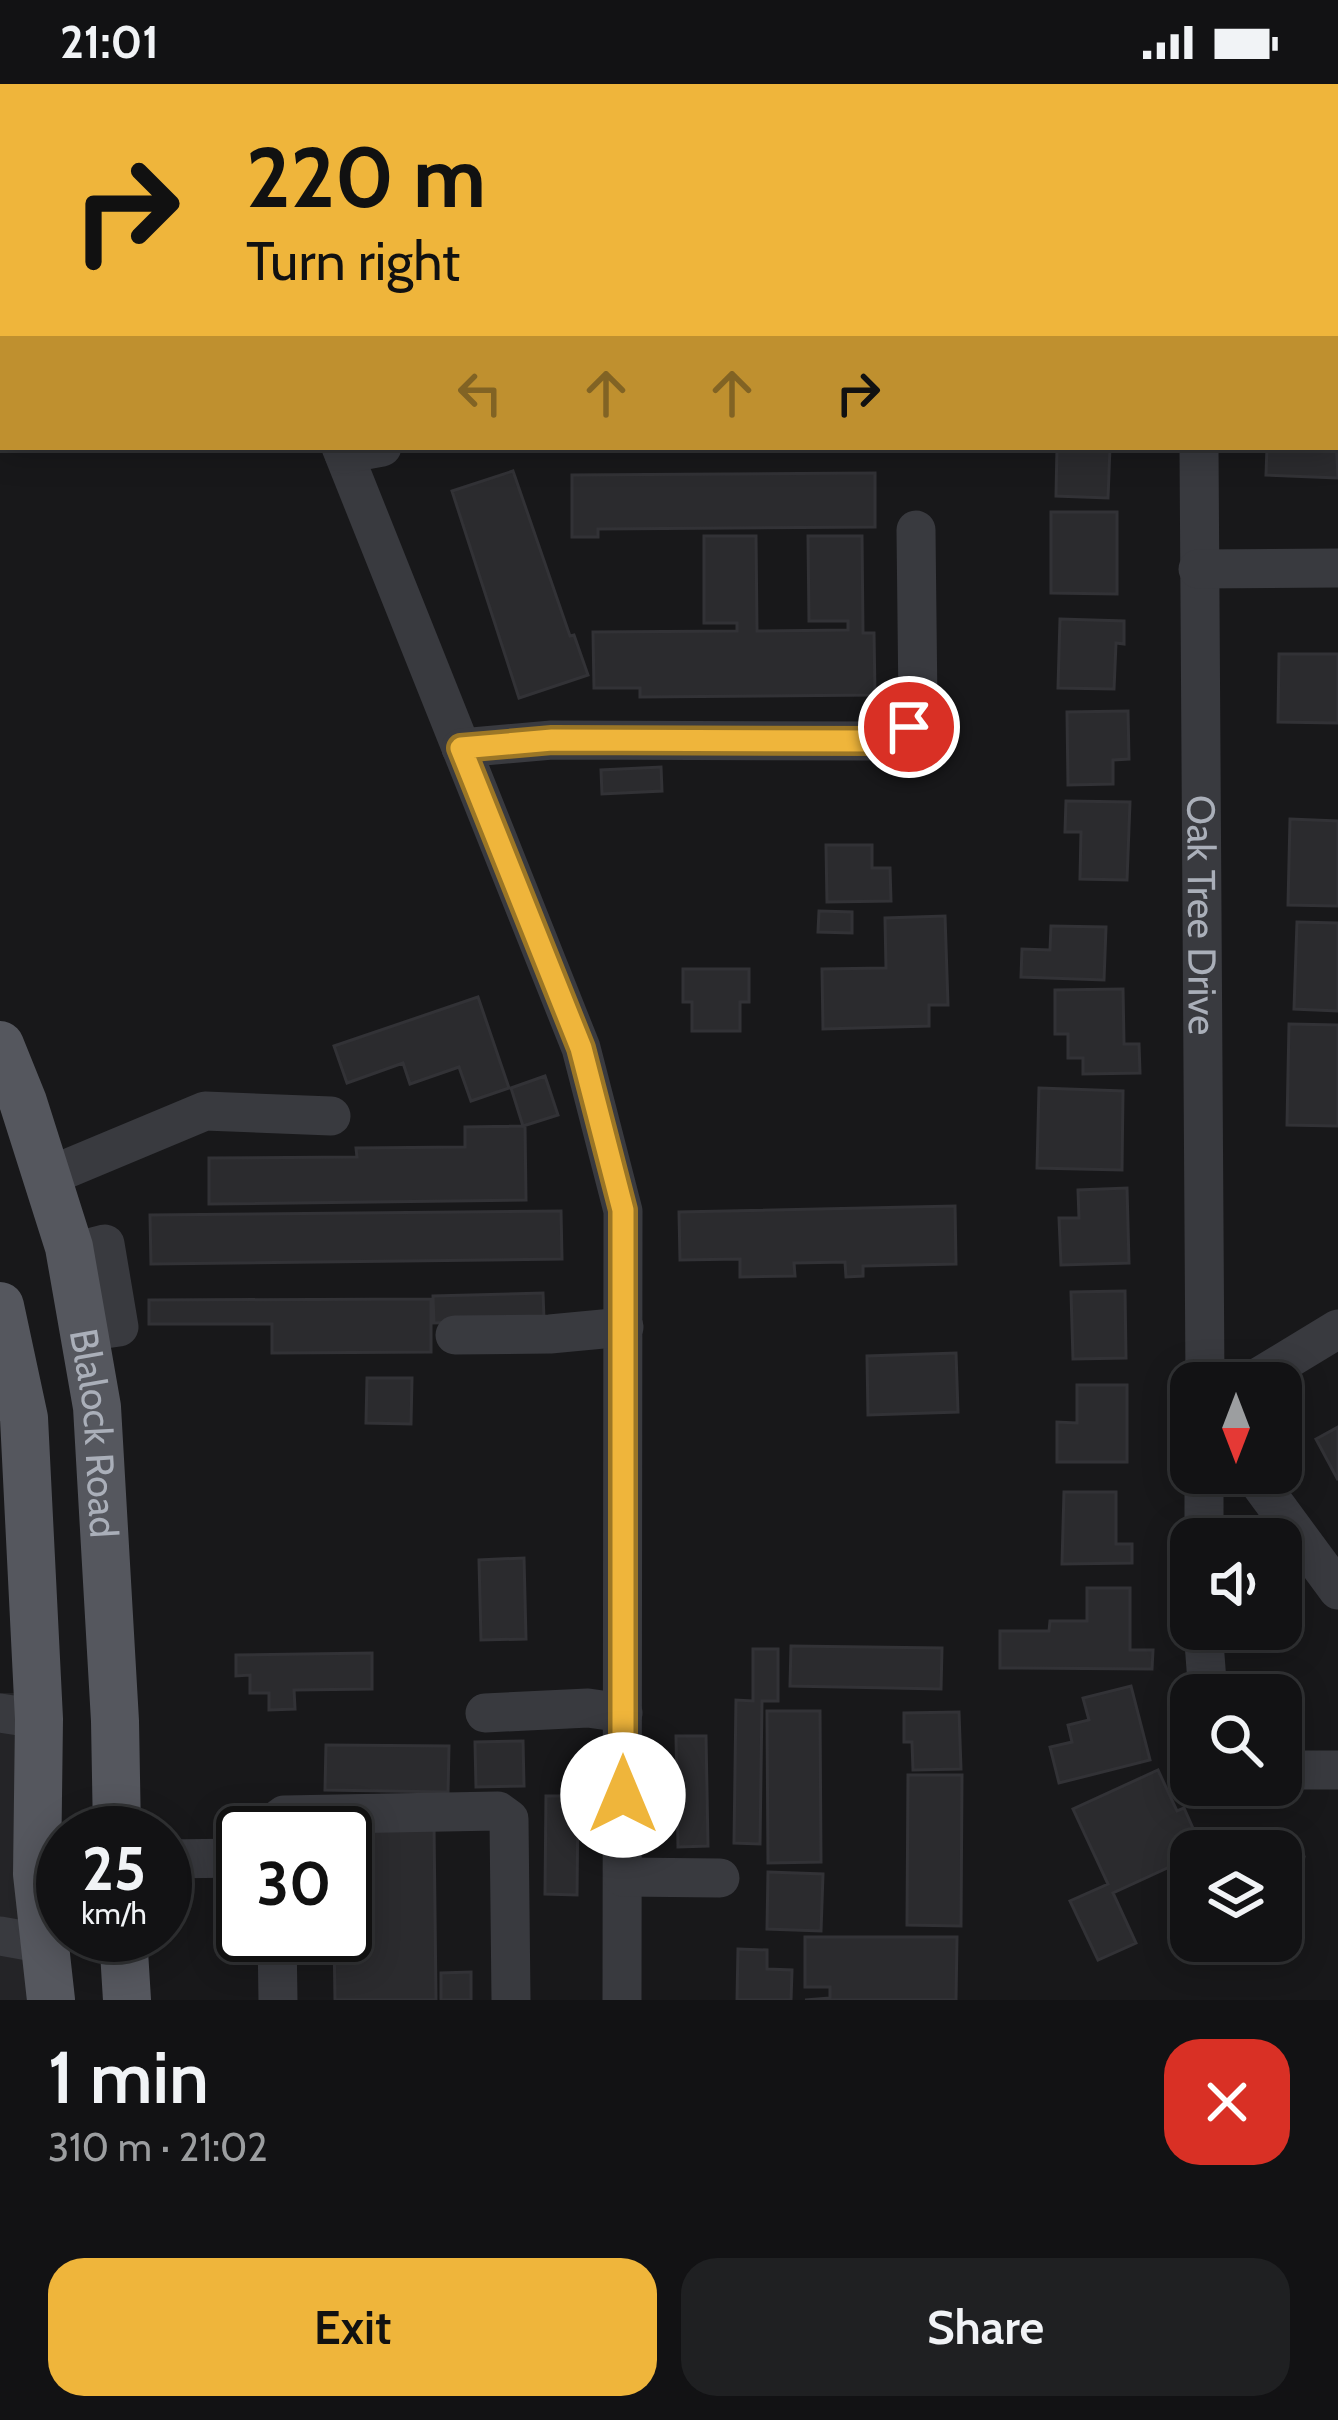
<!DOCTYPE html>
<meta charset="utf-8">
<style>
body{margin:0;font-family:Cabin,sans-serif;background:#1f2022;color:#f1f3f6;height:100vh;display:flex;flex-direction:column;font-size:45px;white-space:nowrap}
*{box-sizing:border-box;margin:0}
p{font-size:39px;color:#9c9ea0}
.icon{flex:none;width:66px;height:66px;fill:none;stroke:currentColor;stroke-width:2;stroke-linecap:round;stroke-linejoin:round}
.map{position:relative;height:1916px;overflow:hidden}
.side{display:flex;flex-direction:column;background:#121214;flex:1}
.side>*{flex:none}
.hud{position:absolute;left:0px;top:0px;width:1338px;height:366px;box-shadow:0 6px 30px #0003,0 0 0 3px #313234;background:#efb53b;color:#111;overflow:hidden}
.needle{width:78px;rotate:180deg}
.buttons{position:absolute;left:1170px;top:1278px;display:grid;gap:24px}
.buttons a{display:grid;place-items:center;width:132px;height:132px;border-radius:24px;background:#121214;box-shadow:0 6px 30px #0003,0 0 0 3px #313234;font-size:60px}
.speed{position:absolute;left:36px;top:1722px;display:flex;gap:24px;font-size:60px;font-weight:700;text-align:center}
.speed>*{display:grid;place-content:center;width:156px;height:156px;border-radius:50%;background:#121214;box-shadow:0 6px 30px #0003,0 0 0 3px #313234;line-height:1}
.speed small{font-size:30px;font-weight:400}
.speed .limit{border:6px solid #111;border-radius:18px;background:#fff;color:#111}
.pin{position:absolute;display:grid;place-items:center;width:102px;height:102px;color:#fff;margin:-51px;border:6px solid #fff;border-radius:50%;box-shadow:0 3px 12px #0007}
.me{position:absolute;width:132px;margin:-66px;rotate:0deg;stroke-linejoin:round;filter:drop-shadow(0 0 9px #0008)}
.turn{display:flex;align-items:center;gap:42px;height:252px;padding:0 48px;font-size:54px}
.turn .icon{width:156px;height:156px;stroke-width:2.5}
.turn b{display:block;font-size:84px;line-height:102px}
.lanes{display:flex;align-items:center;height:114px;padding:0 48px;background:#0003;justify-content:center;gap:60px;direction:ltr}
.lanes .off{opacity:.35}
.round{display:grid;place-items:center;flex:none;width:126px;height:126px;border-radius:36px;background:#1f2022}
.head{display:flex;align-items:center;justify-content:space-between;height:204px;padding:0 48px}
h1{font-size:72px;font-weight:600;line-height:90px}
.primary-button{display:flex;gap:24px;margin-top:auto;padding:24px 48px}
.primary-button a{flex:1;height:138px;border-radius:36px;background:#efb53b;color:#111;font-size:48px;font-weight:600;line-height:138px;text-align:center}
.primary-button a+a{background:#1f2022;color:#f1f3f6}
.status{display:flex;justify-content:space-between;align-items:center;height:84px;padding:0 60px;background:#121214;direction:ltr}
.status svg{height:33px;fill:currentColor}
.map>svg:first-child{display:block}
</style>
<div class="status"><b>21:01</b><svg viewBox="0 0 49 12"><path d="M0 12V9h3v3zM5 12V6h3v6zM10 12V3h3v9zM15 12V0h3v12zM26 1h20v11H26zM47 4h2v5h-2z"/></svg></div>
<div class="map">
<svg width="1338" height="1916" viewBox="0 0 1338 1916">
<rect width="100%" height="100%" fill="#18181a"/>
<!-- built -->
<path fill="#242427" d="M0 1609H14L29 1916H0Z"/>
<!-- building -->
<path fill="#2b2b2e" stroke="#323236" stroke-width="3" d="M1335 336 1338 394 1266 391 1267 363H1335Z
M1057 363H1110L1108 414 1056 412Z
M513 387 570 552 574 551 588 591 519 614 452 407Z
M875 389V443L598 445V453H572V391Z
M1051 428H1117V510L1051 509Z
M704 452H756L757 547 848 546V537H809L808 452H862L863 549H874L875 611 640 613V604H594L593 548 737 547V539H704Z
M1060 535 1124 537V560L1116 559 1114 605 1058 604Z
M1279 570H1338V639L1278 638Z
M1128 627 1129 675 1113 676V700L1068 701 1067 628Z
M661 683 662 707 602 710 601 686Z
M1066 717 1130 718 1127 796 1080 795 1081 748H1065Z
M1290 735 1338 737V822L1288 821Z
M826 761H872V784H890L891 817 827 818Z
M819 827 852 828V849L818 848Z
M945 832 948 921H929V942L823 945 822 885 886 884 885 834Z
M1297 838 1338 839V927L1294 925Z
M1051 842 1106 843 1104 896 1021 893 1022 865 1050 866Z
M683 885H749V918H740V947H692V918H683Z
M1123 905 1124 960H1139L1140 989 1083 990V974H1068V950H1055V906Z
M478 913 509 1004 471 1017 459 983 410 1000 403 979 347 999 334 962Z
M1289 940 1338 941V1042L1287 1041Z
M545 992 558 1031 523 1042 511 1004Z
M1039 1004 1123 1007 1122 1086 1037 1084Z
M525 1042 526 1116 209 1120V1074L357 1073 356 1064 465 1063V1043Z
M1127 1104 1129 1179 1061 1181 1059 1134H1079L1078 1106Z
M955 1122 956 1180 863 1182V1192L846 1193 845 1178 794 1179 795 1192 740 1193V1175L680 1176 679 1128Z
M561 1127 562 1175 151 1180 150 1131Z
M1125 1207 1126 1274 1073 1275 1071 1208Z
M543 1209 544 1235 434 1239 433 1212Z
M431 1215V1268L272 1269V1240H149V1216Z
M956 1269 958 1328 868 1331 867 1272Z
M367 1294H412L411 1340 366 1339Z
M1077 1301H1127V1378H1057V1338L1077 1339Z
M1338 1343V1396L1316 1355Z
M1064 1408H1116V1460H1132V1479L1062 1480Z
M524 1474 526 1555 481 1556 479 1476Z
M1087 1504H1130V1566H1153L1152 1585 1000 1584V1547H1049L1050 1537H1087Z
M791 1562 942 1564 941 1605 790 1602Z
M753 1565H778V1617H762L760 1760 734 1759 736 1616 753 1617Z
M372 1569V1605L294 1606 295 1625 269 1626V1609H250V1591L236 1592V1571Z
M1131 1602 1150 1676 1059 1699 1050 1663 1072 1658 1068 1641 1089 1636 1083 1614Z
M767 1627H820L821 1778 768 1779Z
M959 1628 961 1685 913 1686 912 1658H904V1629Z
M676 1652H706L708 1762 678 1763Z
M523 1657 524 1702 476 1703 475 1658Z
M326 1661 449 1662 448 1708 325 1706Z
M1158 1686 1177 1727 1184 1724 1203 1767H1191V1773L1113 1809 1136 1859 1098 1876 1070 1817 1108 1800 1073 1725Z
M908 1691H962L961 1842 907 1841Z
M546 1712H578L577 1811 545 1810Z
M434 1742 436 1916H335L334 1851H345V1749Z
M1281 1768 1304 1773 1286 1849 1281 1848Z
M768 1788 823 1790 821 1847 767 1845Z
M805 1853H957L956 1916H805L830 1914V1903H805Z
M738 1865 767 1866V1885L792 1886 791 1916H737Z
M471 1888V1916H441V1889Z"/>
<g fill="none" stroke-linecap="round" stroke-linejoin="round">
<!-- minor -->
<g stroke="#393a3f" stroke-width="39">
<path d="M928 0V3"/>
<path d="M1200 3V0"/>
<path d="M341 363 581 964 623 1127 622 1916"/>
<path id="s1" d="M1199 363 1205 1299"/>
<path d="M344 370 382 363"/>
<path d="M1198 485 1338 484"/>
<path d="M461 664 552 656 885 657 909 643 918 623 916 446"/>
<path d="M47 1093 205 1027 331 1032"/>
<path d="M70 1169 105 1160 119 1243 84 1248"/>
<path d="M455 1251 550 1250 624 1243"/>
<path d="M1249 1299 1338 1245"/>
<path d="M1252 1389 1338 1506"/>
<path d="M1204 1455V1389"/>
<path d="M1203 1545 1208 1611"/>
<path d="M0 1629 39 1635"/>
<path d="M485 1629 588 1624 623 1629"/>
<path d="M1281 1686H1338"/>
<path d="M276 1749V1737L284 1731 498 1727 509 1735 511 1916"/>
<path d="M165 1775 243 1774"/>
<path d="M623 1793 720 1794"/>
<path d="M277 1851 278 1916"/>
<path d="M0 1852 45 1860"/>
</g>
<!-- major -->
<g stroke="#55575e" stroke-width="48">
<path d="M192 3 452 0"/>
<path d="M0 32H3"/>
<path id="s2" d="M0 961 23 1018 69 1163 97 1323 115 1637 117 1749"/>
<path d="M0 1222 24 1334 39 1635 37 1790 51 1916"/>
<path d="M123 1851 127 1916"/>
</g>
</g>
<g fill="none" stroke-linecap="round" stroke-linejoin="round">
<!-- route casing -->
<g stroke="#9b7626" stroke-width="30">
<path id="route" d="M623 1711V1126L581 964 461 664 552 656 885 657 909 643"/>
</g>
<!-- route -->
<use href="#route" stroke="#efb53b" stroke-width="21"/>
</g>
<g text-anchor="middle" stroke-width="12" stroke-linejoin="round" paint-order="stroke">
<!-- street labels -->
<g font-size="39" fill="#aaafb9" stroke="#131315">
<text dy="14" stroke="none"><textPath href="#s1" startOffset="468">Oak Tree Drive</textPath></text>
<text dy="14" stroke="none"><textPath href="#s2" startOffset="402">Blalock Road</textPath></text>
</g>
</g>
</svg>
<div class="buttons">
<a><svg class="needle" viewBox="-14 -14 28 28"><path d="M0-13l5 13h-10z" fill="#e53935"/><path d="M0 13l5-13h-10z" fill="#9c9ea0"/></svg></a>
<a><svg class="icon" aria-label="sound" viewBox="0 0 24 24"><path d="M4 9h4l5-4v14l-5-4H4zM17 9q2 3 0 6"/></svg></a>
<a><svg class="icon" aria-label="search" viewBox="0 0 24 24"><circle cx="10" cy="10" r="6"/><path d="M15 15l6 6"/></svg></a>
<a><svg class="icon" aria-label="layers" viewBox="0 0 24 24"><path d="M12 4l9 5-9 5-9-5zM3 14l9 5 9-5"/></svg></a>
</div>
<div class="speed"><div>25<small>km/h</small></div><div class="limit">30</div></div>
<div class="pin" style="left:909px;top:643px;background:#d93025"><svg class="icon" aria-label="arrive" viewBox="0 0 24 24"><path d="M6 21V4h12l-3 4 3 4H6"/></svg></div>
<svg class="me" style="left:623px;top:1711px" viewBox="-20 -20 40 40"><circle r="19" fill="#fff"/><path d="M0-13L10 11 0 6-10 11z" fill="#efb53b"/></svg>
<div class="hud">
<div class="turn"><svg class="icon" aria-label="right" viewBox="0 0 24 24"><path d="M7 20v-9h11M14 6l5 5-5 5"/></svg><div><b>220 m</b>Turn right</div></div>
<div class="lanes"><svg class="icon off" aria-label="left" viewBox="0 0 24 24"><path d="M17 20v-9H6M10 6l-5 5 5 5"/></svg><svg class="icon off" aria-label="ahead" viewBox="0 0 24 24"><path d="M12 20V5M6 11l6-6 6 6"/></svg><svg class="icon off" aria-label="ahead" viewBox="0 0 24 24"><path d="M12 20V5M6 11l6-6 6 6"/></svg><svg class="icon" aria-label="right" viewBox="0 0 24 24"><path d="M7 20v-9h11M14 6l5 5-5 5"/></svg></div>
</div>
</div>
<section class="side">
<div class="head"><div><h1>1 min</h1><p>310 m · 21:02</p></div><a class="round" style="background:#d93025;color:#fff"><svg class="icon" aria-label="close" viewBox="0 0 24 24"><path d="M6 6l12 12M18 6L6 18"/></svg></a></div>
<div class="primary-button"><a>Exit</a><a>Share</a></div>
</section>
